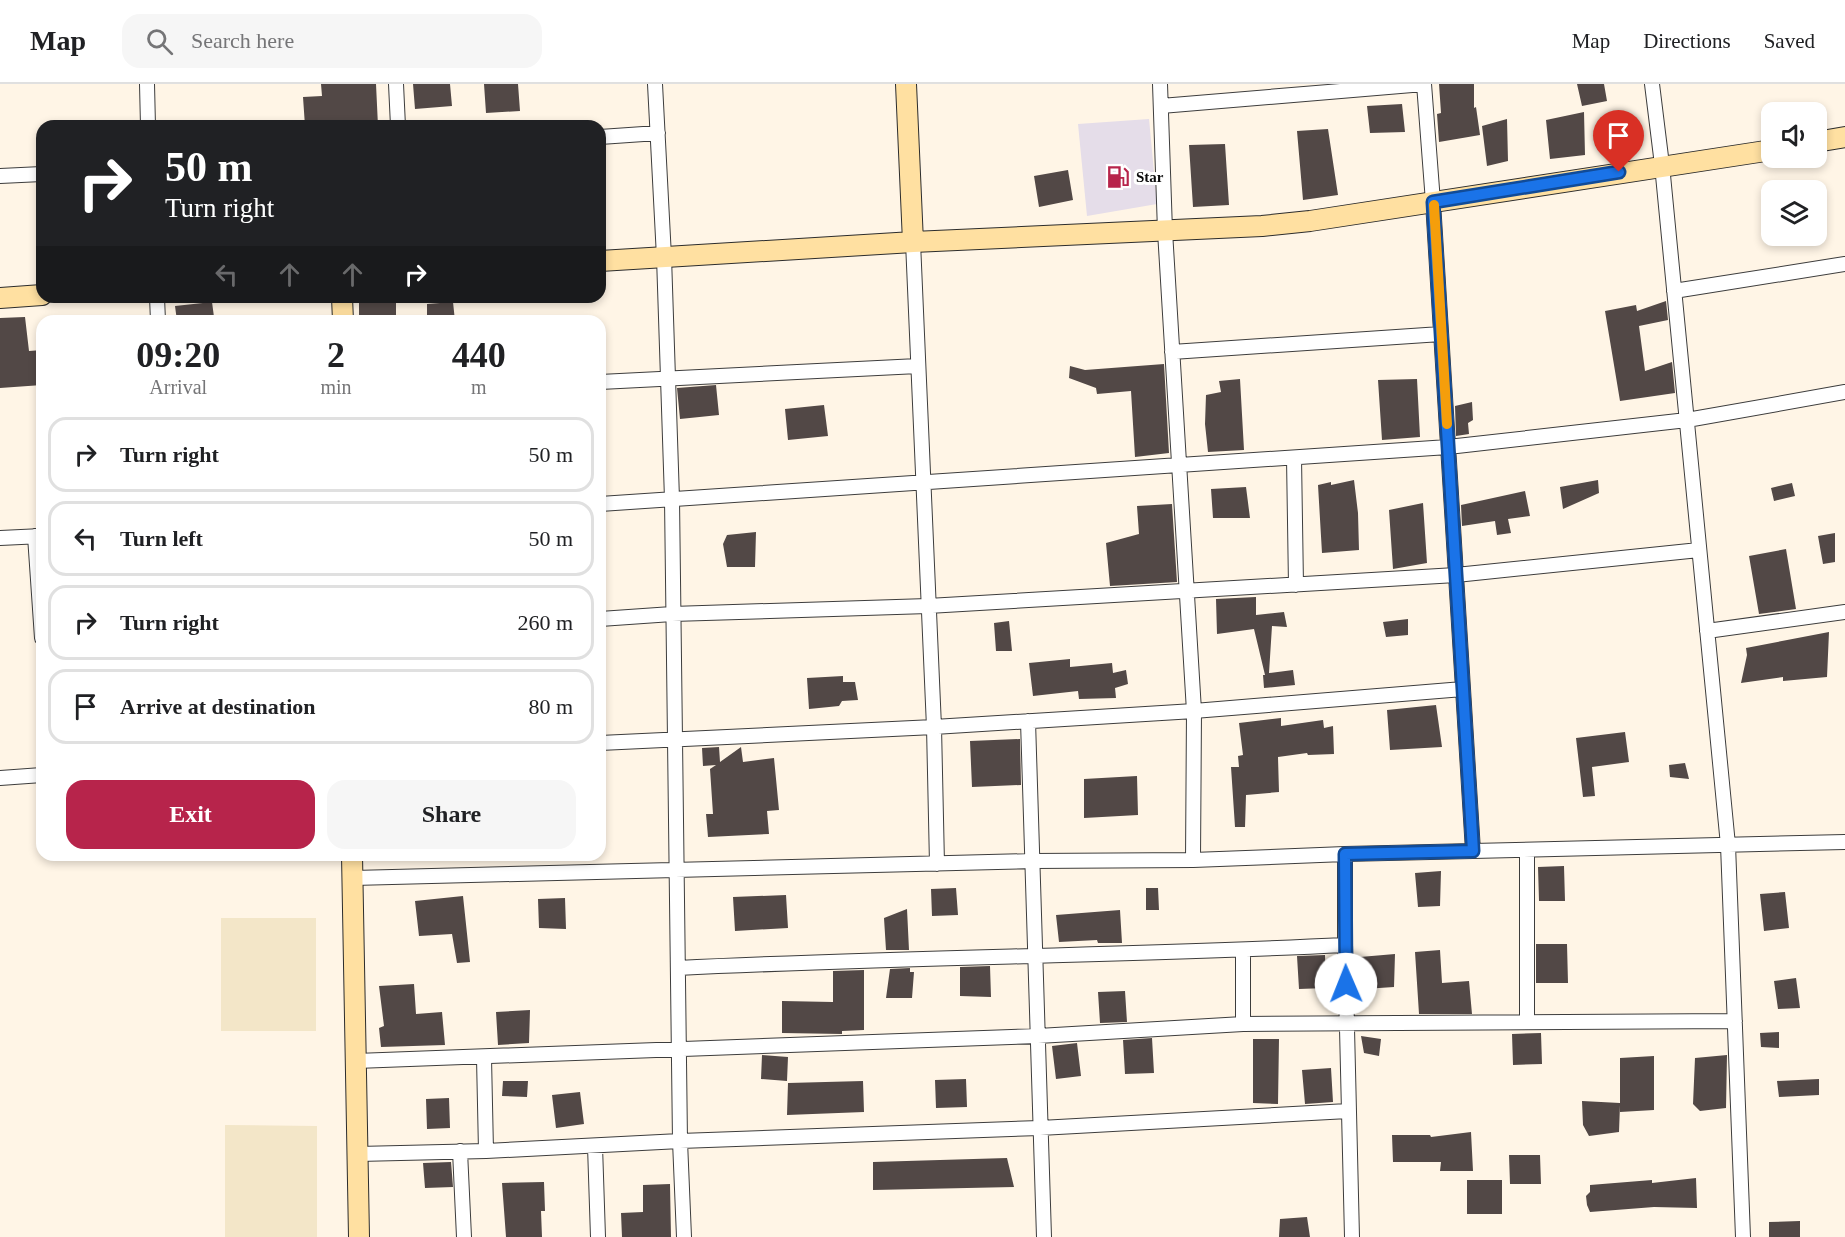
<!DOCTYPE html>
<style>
body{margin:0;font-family:Georgia,serif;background:#f6f6f6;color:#202124;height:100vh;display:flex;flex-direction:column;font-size:22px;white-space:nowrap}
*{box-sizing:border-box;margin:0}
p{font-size:20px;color:#757577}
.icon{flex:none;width:33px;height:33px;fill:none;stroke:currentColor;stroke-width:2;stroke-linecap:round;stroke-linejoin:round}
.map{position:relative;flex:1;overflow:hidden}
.panel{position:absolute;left:36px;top:231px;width:570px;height:546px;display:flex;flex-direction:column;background:#fff;border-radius:18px;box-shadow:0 3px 9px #0003}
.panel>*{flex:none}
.top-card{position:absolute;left:36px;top:36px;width:570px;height:183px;border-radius:18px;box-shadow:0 3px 9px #0003;background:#202124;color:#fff;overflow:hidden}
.controls{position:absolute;left:1761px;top:18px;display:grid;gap:12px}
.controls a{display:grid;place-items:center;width:66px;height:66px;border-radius:12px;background:#fff;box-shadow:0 3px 9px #0003;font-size:30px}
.pin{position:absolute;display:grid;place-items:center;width:51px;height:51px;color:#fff;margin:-62px -26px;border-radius:50% 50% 50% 0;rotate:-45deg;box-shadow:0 0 6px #0007}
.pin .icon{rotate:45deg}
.me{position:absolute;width:66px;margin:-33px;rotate:359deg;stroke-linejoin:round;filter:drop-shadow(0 0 4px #0008)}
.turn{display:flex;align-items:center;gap:21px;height:126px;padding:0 30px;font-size:27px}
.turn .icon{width:78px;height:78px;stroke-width:2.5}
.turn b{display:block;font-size:42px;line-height:51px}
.lanes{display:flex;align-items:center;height:57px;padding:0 30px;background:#0003;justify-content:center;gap:30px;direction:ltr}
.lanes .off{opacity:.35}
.eta{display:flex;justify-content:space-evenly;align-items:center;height:102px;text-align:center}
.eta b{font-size:36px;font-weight:700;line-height:42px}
.action{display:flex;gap:12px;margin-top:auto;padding:12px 30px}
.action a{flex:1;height:69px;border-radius:18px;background:#b7244b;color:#fff;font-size:24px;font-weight:700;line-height:69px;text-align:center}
.action a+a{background:#f6f6f6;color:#202124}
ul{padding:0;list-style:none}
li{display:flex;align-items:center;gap:18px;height:75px;margin:0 12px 9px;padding:0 18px;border:3px solid #e0e0e0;border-radius:18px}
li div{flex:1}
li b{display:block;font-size:22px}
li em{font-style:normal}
header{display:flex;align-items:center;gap:36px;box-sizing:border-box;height:84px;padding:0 30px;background:#fff;border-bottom:2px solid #e0e0e0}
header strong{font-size:28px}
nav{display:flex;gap:33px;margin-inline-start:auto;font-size:21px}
.search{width:420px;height:54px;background:#f6f6f6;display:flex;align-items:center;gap:15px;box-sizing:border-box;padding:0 21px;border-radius:18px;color:#757577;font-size:22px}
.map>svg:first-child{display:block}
</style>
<header>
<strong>Map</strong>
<div class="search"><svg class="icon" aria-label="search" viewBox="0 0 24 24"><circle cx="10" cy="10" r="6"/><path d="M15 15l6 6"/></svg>Search here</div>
<nav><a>Map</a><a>Directions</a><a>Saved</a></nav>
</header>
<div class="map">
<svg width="1845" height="1153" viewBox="0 0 1845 1153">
<rect width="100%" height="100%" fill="#fff5e6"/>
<!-- industrial -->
<path fill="#e5dde9" d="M1149 35 1157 120 1087 132 1078 40Z"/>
<!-- farmland -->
<path fill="#f3e6c8" d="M221 834H316V947H221Z
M225 1041 317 1042V1153H225Z"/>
<!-- building -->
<path fill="#524846" d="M321 0H376L378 42H305L303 13 322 12Z
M413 0H450L452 22 415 25Z
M484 0H518L520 27 486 29Z
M1439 0H1474V24L1476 23 1480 51 1439 58 1437 30 1441 29Z
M1577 0H1604L1607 17 1582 22Z
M1402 20 1405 48 1370 49 1367 22Z
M1584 28 1585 71 1550 75 1546 36Z
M1507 35 1508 77 1487 82 1482 42Z
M1328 45 1338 111 1303 116 1297 47Z
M1225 60 1229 121 1193 123 1189 61Z
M1068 86 1073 116 1039 123 1034 92Z
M396 213V237H359V214Z
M1666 217 1668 236 1639 242 1645 287 1672 278 1675 309 1620 317 1605 227 1636 221 1637 227Z
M212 218 214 233 177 237 175 222Z
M453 218 455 237H427V220Z
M25 233 29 267 42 266V301L0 304V234Z
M1164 280 1169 369 1135 373 1131 307 1097 310 1096 304 1069 294 1070 282 1085 286Z
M1240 295 1244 366 1208 368 1205 340 1206 311 1221 308 1219 297Z
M1417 295 1420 353 1382 356 1378 296Z
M716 301 719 331 680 335 677 304Z
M1472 318 1473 336 1468 339 1469 350 1456 352 1455 322Z
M824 321 828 352 788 356 785 325Z
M1354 396 1358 429 1359 466 1322 469 1318 401 1331 398V401Z
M1598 396 1599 409 1563 425 1560 403Z
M1792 399 1795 412 1774 417 1771 404Z
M1246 403 1250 434H1213L1211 405Z
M1525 407 1530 432 1508 435 1511 449 1497 451 1495 437 1462 442 1461 421Z
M1423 419 1427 479 1393 485 1389 426Z
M1172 420 1177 498 1110 502 1106 459 1139 450 1137 422Z
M756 448 755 483H727L723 460 727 451Z
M1835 449V478L1823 480 1818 452Z
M1786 465 1796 525 1759 530 1749 472Z
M1256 513V531L1284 528 1287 543 1272 542 1269 589 1293 586 1295 601 1264 604 1263 591H1265L1254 545 1217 550 1216 515Z
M1408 535V551L1386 553 1383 538Z
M1009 537 1012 567H996L994 539Z
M1829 548 1827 593 1783 597V593L1741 599 1747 571 1746 564Z
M1070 575V583L1112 579 1113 589 1126 586 1128 600 1115 604 1116 614 1079 615 1078 607 1033 612 1029 579Z
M843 592V598H855L858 616 842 617 839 622 809 625 807 594Z
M1436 621 1442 663 1390 666 1387 626Z
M1281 634V642L1323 636 1324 644 1333 642 1334 670 1308 671 1307 669 1278 673 1279 708 1246 711 1245 743H1235L1231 683H1239L1238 672 1243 671 1239 639Z
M1625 648 1629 678 1592 683 1595 712 1583 713 1576 654Z
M1020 655 1021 701 972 703 970 657Z
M719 663 720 678 741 663 743 678 774 674 779 726 767 727 769 750 708 753 706 730H713L710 685 716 681 703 682 702 664Z
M1685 679 1689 695 1670 693 1669 681Z
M1137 692 1138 731 1084 734V695Z
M1564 782 1565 817H1539L1538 783Z
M1441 787 1440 822 1418 823 1415 789Z
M956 804 958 831 932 832 931 805Z
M1146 804H1158L1159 826H1146Z
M1785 808 1789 844 1764 847 1760 810Z
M786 811 788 844 735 847 733 813Z
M463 812 470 878 457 879 452 850 419 852 415 817Z
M565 814 566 845 539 844 538 815Z
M907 825 909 866H886L884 834Z
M1120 826 1122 859H1098L1097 856 1059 858 1056 831Z
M1536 860H1567L1568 899H1536Z
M1440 866 1442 899 1469 897 1472 930H1419L1415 868Z
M1395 870 1394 903 1364 905 1360 873Z
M1325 871 1326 904 1299 905 1297 872Z
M990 882 991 913 960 912V883Z
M910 884V888H914L912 914H886L890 885Z
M864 886V946L842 947V950L782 949V917L833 918V887Z
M1796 894 1800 924 1778 925 1774 897Z
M414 900 416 930 442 928 445 961 381 963 379 944 384 942 379 902Z
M1125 907 1127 938 1100 939 1098 908Z
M530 926 529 959 498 961 496 928Z
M1779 948V964L1761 963 1760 949Z
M1541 949 1542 980 1513 981 1512 950Z
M1361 952 1381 955 1379 972 1364 969Z
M1152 954 1154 989 1125 990 1123 956Z
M1253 955H1279L1278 1020 1253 1019Z
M1077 959 1081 992 1056 995 1052 962Z
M762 971 788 973 787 997 761 995Z
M1727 971 1726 1024 1700 1027 1693 1020 1695 974Z
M1654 972V1026L1620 1028V1021L1619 1048 1589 1052 1583 1041 1582 1017 1620 1019V974Z
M1331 984 1333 1018 1305 1020 1302 986Z
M966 995 967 1023 936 1024 935 996Z
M1819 995V1011L1779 1013 1777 997Z
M503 997H528L527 1013 502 1012Z
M863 997 864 1028 787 1031 788 999Z
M580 1008 584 1040 556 1044 552 1011Z
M449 1014 450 1044 427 1045 426 1015Z
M1471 1048 1473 1087H1440L1441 1078H1393L1392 1051H1430L1431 1053Z
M1509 1071H1540L1541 1100H1510Z
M1007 1074 1014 1103 873 1106V1078Z
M451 1078 453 1103 425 1104 423 1079Z
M1696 1094 1697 1124 1654 1123 1590 1128 1587 1121 1586 1112 1590 1108V1101L1652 1096V1099Z
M1467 1096H1502V1130H1467Z
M544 1098 545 1127H541L542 1153H506L502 1099Z
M670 1100 671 1153H622L621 1129 643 1128V1101Z
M1307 1133 1310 1153H1279L1280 1135Z
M1800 1137V1153H1769V1138Z"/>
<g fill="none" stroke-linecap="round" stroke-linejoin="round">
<!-- street casing -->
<g stroke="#3d3d3d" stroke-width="16">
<path id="street" d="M147 0 148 42
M396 0 398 42
M655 0 664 173 672 415 680 1057 684 1153
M1160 0 1165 147 1194 627 1193 776
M1424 0 1433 118 1473 767
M1652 0 1662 81 1728 761 1743 1153
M1161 22 1424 0
M600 53 658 49
M0 92 42 90
M913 158 934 643 937 780
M1674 207 1845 180
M157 213 158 237
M1172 268 1441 250
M600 298 918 282
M1294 374 1296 501
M600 420 1448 363 1687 336 1845 308
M35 452 42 554
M0 454 42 452
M600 535 672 530 928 522 1456 491 1699 466
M1707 547 1845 528
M1028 637 1044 1153
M600 659 934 643 1194 627 1463 605
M0 694 42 691
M1345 770V861L1352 1153
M353 794 1033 777 1193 776 1345 770 1845 758
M678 884C900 873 1123 872 1345 861
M1527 938V766
M1243 940V866
M484 974 486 1067
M356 977 1038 952 1243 940 1735 937
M595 1062 598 1153
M460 1067 464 1153
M358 1070 486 1067 680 1057 1040 1044 1348 1027"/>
</g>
<!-- secondary casing -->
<g stroke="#2c2c2c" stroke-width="22">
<path id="secondary" d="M906 0 913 158
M1816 58 1845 53
M600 177 913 158 1262 142 1310 137 1772 66
M342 213 343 237
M0 214 42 211
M352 771 359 1153"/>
</g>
<!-- street -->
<use href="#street" stroke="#fff" stroke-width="14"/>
<!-- secondary -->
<use href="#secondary" stroke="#ffe0a1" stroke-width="20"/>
</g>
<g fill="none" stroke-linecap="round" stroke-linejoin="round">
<!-- route casing -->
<g stroke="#114b97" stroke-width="15">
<path id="route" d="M1346 900 1345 770 1473 767 1433 118 1619 88"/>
</g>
<!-- route -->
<use href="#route" stroke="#1a73e8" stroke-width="10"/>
<!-- slow -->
<path stroke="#f59e0b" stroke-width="10" d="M1434 121 1447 340"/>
</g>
<!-- icons -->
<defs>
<g id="fuel-bare" transform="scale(1.8)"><path d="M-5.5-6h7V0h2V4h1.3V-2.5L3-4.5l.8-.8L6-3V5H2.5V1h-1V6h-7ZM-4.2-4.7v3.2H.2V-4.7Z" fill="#b7244b" stroke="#fff" stroke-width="2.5" paint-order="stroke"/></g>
</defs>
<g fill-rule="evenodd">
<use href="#fuel-bare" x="1118" y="93"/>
</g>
<g text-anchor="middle" stroke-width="6" stroke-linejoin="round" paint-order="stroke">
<!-- poi labels -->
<g font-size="15" font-weight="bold" fill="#0a0a0a" stroke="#fff" text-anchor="start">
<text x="1136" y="98">Star</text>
</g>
</g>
</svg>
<div class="controls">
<a><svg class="icon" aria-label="sound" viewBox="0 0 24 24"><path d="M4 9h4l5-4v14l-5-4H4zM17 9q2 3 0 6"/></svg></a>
<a><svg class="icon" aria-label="layers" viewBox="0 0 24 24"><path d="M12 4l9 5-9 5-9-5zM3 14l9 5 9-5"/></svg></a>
</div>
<div class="pin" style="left:1619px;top:88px;background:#d93025"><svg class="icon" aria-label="arrive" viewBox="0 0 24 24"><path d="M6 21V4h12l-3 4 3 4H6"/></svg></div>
<svg class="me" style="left:1346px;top:900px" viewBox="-20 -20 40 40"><circle r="19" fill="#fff"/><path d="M0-13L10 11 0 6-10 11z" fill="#1a73e8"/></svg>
<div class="top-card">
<div class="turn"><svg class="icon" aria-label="right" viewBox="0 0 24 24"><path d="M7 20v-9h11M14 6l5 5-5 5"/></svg><div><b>50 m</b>Turn right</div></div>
<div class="lanes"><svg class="icon off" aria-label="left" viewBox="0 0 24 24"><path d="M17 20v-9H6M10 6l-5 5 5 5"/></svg><svg class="icon off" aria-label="ahead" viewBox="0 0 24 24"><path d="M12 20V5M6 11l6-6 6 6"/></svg><svg class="icon off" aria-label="ahead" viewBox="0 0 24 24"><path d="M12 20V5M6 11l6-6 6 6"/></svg><svg class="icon" aria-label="right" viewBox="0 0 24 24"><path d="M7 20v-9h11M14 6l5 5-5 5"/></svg></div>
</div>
<section class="panel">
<div class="eta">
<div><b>09:20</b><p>Arrival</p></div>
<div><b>2</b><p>min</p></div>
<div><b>440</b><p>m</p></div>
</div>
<ul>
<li><svg class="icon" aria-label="right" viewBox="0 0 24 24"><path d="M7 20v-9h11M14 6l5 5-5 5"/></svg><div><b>Turn right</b></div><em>50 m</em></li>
<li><svg class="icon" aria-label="left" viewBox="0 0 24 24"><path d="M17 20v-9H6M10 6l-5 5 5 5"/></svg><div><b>Turn left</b></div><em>50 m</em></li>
<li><svg class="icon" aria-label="right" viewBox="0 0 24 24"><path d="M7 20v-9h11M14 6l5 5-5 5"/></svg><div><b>Turn right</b></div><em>260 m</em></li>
<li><svg class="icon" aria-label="arrive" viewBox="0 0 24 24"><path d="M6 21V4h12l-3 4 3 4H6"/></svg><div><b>Arrive at destination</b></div><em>80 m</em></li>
</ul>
<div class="action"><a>Exit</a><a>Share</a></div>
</section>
</div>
